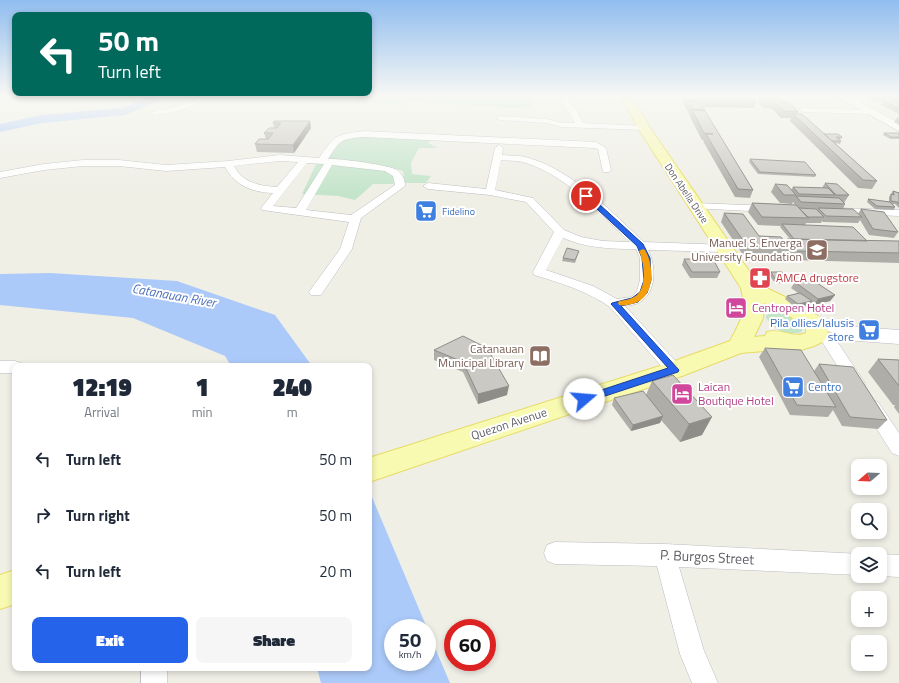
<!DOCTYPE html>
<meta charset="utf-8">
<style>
body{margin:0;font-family:"Titillium Web",sans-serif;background:#f6f6f7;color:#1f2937;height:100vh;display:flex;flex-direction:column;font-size:15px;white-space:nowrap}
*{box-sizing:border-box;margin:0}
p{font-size:13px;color:#747a83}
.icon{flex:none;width:22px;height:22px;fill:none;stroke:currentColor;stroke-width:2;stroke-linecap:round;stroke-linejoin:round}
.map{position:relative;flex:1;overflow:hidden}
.drawer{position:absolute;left:12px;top:363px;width:360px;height:308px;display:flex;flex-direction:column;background:#fff;border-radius:8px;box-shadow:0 2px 6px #0003}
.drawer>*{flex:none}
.top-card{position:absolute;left:12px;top:12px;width:360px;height:84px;border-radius:8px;box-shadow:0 2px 6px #0003;background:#00695c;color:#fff;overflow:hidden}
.needle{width:26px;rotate:251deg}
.buttons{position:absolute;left:851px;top:459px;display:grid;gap:8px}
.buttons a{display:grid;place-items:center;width:36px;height:36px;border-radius:8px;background:#fff;box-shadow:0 2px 6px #0003;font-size:20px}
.speed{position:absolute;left:384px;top:619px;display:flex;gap:8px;font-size:20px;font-weight:700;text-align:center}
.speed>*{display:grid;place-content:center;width:52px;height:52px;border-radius:50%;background:#fff;box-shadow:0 2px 6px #0003;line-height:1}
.speed small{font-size:10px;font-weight:400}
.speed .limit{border:6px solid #d22;background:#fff;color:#111}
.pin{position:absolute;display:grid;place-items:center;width:34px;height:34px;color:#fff;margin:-17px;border:2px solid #fff;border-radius:50%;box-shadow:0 1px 4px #0007}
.me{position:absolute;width:44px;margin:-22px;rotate:72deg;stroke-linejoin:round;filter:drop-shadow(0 0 3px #0008)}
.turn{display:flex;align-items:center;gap:14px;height:84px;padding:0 20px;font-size:18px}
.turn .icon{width:52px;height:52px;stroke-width:2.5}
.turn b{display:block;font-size:28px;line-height:34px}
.eta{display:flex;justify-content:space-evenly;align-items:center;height:68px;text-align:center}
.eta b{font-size:24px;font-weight:800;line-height:28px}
.primary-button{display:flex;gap:8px;margin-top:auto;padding:8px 20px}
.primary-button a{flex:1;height:46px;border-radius:8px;background:#2563eb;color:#fff;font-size:16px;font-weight:800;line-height:46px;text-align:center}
.primary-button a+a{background:#f6f6f7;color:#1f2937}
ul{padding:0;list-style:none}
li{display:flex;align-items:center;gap:12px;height:56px;padding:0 20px}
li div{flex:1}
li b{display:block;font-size:15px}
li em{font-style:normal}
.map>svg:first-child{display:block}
</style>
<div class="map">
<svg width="899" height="683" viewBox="0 0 899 683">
<rect width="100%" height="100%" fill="#efefe6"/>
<!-- green -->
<path fill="#c5e5cb" d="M360 96H532V109L409 102 407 105 355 102Z
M365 135 433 137 428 143 438 148H419L411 163 412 174 431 176 426 183H405L403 171 382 165 326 160C340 140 342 138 365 135Z
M317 162 387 168 393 174 394 184H373L355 200 338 196 302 194Z
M770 312C782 311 805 316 802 332 788 336 775 331 766 318V316Z"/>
<!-- water -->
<path fill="#accaf9" d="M50 273 177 281 275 315 312 366H231L225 356 133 318 0 305V274Z
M369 490 427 628H393V662H427V629L450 683H321L317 668H369Z"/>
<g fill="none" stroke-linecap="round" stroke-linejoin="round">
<!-- river -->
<path fill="#accaf9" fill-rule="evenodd" d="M149 96H161L158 101 125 115 42 123 0 132V124L42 115 123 108Z"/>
<!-- street casing -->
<g stroke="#bbbcc1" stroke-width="1">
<path id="street" d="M205 96H216L180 111 155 115 151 113 155 111 175 107Z
M560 96H568L569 102 577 111 583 123 644 126 648 128 644 130 562 127 547 123 500 120 496 118 500 116 547 119 562 123H575C571 114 562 105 560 96Z
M593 96H629L631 98 627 100 596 98Z
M801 108 870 110 874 112 870 114 804 112 800 110Z
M364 131 596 142 606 148 611 170 609 172H603L598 149 594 148 364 137C341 139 341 139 328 159 338 158 390 165 397 170 402 174 405 179 405 186L361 218 352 249 321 295H311L309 292 340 249 349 222 262 210 261 208 273 193C252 192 235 186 225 167L166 171 119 166H83L44 170 0 178V172L44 164 83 160H119L166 165 228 161 280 155 319 158C336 134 335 135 364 131ZM280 161 298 162 277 187C260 186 243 183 234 166ZM307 163 324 164 296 208 273 206ZM332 165 385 171 393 176 395 185 351 215 306 210Z
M499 145 503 148 502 155C511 156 521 155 529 158 575 172 610 211 644 242L728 245 730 248 728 251 724 252 648 250C656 265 657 292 640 302 636 305 630 305 625 306L680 366 682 370 680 374 674 376 668 374 610 307C587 291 561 283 534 275L533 272 554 232 526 202 490 195 428 189 423 186 428 183 486 189 495 148ZM501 160C509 161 518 160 526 163 567 176 599 213 630 242L603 241 581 237 564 230 533 198 495 190ZM563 238C586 248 611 249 636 249L640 258V280L637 291 631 297 617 299 593 286 546 270Z
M695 203 770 206 775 209 770 212 691 208 690 206 691 204Z
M836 208 899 210V216L832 213 831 211 832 209Z
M807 311 849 330 851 333 849 336 844 338 839 336 802 319 800 316 802 313Z
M827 333 832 334 863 380 865 384 863 388 857 390 851 388 820 338 822 334Z
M0 361H15L21 363 22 366H15V373H0Z
M872 400 878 402 899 433V456L892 453 863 407 866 402Z
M555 542 665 544 861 554H858V575L679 567 704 651 718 683H692L680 654 657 566 555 564 547 561 544 553 547 545Z
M880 554 899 555V577L880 576Z
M141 668H167V683H141Z"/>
</g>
<!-- secondary casing -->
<g stroke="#babbc1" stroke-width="1">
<path id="secondary" d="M836 96H849L899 123V131Z
M844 326 899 330V344L844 340 837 338 834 333 837 328Z"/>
</g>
<!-- primary casing -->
<g stroke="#e8db66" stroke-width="2">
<path id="primary" d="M621 96H631L650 128 758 284 806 307 821 319 828 329 827 336 824 341 814 346 801 350 789 349 741 353 682 376 369 482V458L666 364 730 341C741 321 747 311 741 288L638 128ZM764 303 791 317 806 328V333C794 339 780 328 767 332L765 336 754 337 763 318Z
M15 570V604L0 609V575Z"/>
</g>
<!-- street -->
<use href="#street" fill="#fff" fill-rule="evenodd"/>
<!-- secondary -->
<use href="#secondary" fill="#fff" fill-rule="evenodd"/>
<!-- primary -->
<use href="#primary" fill="#f8fab1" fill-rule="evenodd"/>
</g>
<!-- wall -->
<path fill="#afada8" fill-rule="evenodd" d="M682 96H699L701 100 702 96H752L757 101 754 108 705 107 701 102V103L705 110V111L753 190 750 198 735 197 703 141 704 140H702L690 117V116L686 108V107H685L681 99Z
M757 96H773L787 102 786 103 798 112 797 114 824 134 842 137 841 139H839L841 141 840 144 835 143 877 181 872 189 858 188 790 121 791 118H781L772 109 763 108 758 103 759 98Z
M863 96H899V114L881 105 882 102H874Z
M899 117V125L894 122 897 118Z
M310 121 311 128 294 153 257 152 255 144 266 139 264 133 274 128 273 123Z
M884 133H899V139H890L883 135Z
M750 159 816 175 815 177 758 174 749 162Z
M825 183 849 195 844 203 845 204 843 209 858 214 861 209 898 232 894 238 869 235 860 220 858 223 823 222 822 221 821 223H806L805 225 867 241H899V263L792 260 787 253 785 257 743 255 721 222 724 213 759 236 785 242 787 239H790L780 227 781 226 758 225 748 212 752 203 795 205 793 202 792 204 780 203 771 192 775 184 791 190 793 187 822 188ZM799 208 817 209V210Z
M893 191 899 193V208L895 204H893L895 207 894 210 875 209 867 202 868 199 889 202V197Z
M579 251 575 263 562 261 563 258Z
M684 259 720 272 717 278H690L682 265Z
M771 272 788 281 787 284 775 283 769 275Z
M795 282 835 295 830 301 814 305 811 303 810 304 796 308 785 299 787 296 798 293 791 288Z
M487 348 507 395 478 404 463 372 434 360V350Z
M765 348 814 371 819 364 887 420 878 429 842 426 833 410 828 417 790 415 759 357Z
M878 359 899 360V414L894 407 895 405H893L868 372Z
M652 381 702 435 680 442 661 420 660 423 631 431 612 405 614 398 646 395Z"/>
<!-- shaded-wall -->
<path fill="#8e8d88" d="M310 121 311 128 294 153 293 145Z
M835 295 830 301 814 305 818 299Z
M812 301 810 304 796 308 798 304Z
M509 386 507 395 478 404V394Z
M663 416 660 423 631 431 633 425Z
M712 417 702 435 680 442 689 424Z"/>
<!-- building -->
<path fill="#cbc9c3" stroke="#8e8d88" d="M685 96H699L701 101 687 100Z
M704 96H752L757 101 707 100Z
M761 96 780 97 787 102 781 103H790L798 112 784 111 775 102 766 101Z
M874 96H886L888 97 877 98Z
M889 96H899V98H898L897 100Z
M883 100H892L899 104V109Z
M688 101 700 102 705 110 693 109Z
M692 110 705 111 753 190 738 189 706 134H713L704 133Z
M793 114H802L877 181 863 180Z
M274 121H310L293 145 255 144 259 139H268L273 133H264L269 128H277L281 123H273Z
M884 133H899V137H891Z
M824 134H838L842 137H836L841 141H832Z
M750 159 805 162 816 175 760 172Z
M825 183 837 184 849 195H836Z
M775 184 787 185 796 195H784Z
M793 187 828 188 835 195 799 194Z
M893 191 899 193V203L897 202 891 201V194L894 195Z
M796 196 839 198 845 204 801 202Z
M868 199 890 202 895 207 877 206Z
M752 203 796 205 809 218 762 217Z
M799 208 816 209 824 217H807Z
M818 208 853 209 862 217 826 216Z
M861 209 884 212 898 232 873 229Z
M724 213 743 214 759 236 781 237 790 248 747 246Z
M782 224 853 227 867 241 794 239Z
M787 239 899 241V253L797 251Z
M567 248 579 251 575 260 563 258Z
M684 259H713L720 272H692Z
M771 272H782L788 281 776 280Z
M811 279 835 295 818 299 795 282Z
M800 293 812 301 798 304 787 296Z
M463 336 487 348 509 386 478 394 463 362 434 350Z
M765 348 801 350 836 407 797 405Z
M878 359 899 360V386Z
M819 364 853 367 887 420 850 417Z
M673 375 712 417 689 424 652 381Z
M643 391 663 416 633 425 614 398Z"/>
<!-- sky -->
<linearGradient id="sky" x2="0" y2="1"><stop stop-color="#90bdef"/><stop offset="0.5" stop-color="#f8f8f4"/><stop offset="1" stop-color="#f8f8f4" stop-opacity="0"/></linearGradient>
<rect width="899" height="192" fill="url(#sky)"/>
<!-- route -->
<path fill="#2563eb" stroke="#184099" d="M584 194H588L643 244 650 258 651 280 647 293 638 302 621 306 679 370 678 372 584 403 580 402 578 399 580 397 668 368 611 304 612 303 632 298 640 292 644 280 642 258 637 246 584 197Z"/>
<!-- slow -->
<path fill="#f59e0b" d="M643 249 645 250C655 267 655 299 632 304 627 305 623 306 619 305L618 303 619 301C623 300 628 300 632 298 648 292 645 264 639 251Z"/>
<!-- icons -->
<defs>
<g id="supermarket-square" transform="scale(1.15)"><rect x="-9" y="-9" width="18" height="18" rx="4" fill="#3f7fe0" stroke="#fff"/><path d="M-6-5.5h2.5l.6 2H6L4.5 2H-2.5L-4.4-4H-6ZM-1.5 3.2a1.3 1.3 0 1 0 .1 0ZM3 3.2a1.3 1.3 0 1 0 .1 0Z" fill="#fff"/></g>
<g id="university-square" transform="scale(1.15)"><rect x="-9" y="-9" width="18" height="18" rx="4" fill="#8d6e63" stroke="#fff"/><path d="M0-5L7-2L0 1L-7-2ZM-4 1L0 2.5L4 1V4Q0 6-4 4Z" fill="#fff"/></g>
<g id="pharmacy-square" transform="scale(1.15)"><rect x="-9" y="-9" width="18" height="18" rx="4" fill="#e0444e" stroke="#fff"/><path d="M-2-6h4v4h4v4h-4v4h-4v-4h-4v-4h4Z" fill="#fff"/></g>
<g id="hotel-square" transform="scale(1.15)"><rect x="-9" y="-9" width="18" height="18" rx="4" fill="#d1479c" stroke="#fff"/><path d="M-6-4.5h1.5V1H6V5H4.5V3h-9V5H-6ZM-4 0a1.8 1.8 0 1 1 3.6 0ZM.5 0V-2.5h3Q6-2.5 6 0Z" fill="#fff"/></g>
<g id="library-square" transform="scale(1.15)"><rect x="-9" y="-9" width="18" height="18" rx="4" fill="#8d6e63" stroke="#fff"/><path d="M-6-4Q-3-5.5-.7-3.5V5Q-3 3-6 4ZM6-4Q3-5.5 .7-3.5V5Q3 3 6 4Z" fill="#fff"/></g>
</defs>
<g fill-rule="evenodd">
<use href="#supermarket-square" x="426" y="211"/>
<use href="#university-square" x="817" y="250"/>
<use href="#pharmacy-square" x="760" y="278"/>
<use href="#hotel-square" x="736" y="308"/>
<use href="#supermarket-square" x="869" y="330"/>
<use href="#library-square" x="540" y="356"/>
<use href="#supermarket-square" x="793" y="387"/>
<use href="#hotel-square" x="682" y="394"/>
</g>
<g text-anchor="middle" stroke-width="4" stroke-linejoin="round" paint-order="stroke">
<!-- far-street labels -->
<g font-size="10" fill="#5e6065" stroke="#fff">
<text transform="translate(687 193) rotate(56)" y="4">Don Abella Drive</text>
</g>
<!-- far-shop labels -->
<g font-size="10" fill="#366cbe" stroke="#fff" text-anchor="start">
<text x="442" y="215">Fidelino</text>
</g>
<!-- education labels -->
<g font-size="12" fill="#785e54" stroke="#fff" text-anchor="end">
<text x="802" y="247">Manuel S. Enverga<tspan x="802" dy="14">University Foundation</tspan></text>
<text x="524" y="353">Catanauan<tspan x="524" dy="14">Municipal Library</tspan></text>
</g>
<!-- health labels -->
<g font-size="12" fill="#be3a42" stroke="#fff" text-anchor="start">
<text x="776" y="282">AMCA drugstore</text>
</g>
<!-- hotel labels -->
<g font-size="12" fill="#b23c85" stroke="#fff" text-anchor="start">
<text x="752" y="312">Centropen Hotel</text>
<text x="698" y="391">Laican<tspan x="698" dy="14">Boutique Hotel</tspan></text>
</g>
<!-- shop labels -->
<g font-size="12" fill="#366cbe" stroke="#fff" text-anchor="end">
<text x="854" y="327">Pila ollies/lalusis<tspan x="854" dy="14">store</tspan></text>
<text x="808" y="391" text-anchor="start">Centro</text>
</g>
<!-- street labels -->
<g font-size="12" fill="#5e6065" stroke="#fff">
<text transform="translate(509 424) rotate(-18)" y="4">Quezon Avenue</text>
</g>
<!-- water labels -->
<g font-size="13" font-style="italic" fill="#4f70bc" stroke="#fff">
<text transform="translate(174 295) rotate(10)" y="5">Catanauan River</text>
</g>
<!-- near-street labels -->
<g font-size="14" fill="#5e6065" stroke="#fff">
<text transform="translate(707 557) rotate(3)" y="5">P. Burgos Street</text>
</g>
</g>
</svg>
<div class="buttons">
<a><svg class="needle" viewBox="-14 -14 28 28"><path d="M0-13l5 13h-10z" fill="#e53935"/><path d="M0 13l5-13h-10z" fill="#747a83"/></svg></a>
<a><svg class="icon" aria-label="search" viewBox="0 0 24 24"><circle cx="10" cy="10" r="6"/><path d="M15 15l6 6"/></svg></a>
<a><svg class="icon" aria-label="layers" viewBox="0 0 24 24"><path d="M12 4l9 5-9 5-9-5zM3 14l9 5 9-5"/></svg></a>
<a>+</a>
<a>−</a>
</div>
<div class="speed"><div>50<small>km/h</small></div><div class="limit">60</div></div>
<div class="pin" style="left:586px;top:196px;background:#d93025"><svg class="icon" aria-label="arrive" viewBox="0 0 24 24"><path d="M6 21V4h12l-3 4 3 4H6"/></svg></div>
<svg class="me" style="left:584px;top:399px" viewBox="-20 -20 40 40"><circle r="19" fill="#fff"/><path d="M0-13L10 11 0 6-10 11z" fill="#2563eb"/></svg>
<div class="top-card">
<div class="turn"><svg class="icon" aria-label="left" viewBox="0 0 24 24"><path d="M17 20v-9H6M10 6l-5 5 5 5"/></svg><div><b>50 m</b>Turn left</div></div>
</div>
<section class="drawer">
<div class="eta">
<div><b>12:19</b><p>Arrival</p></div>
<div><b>1</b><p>min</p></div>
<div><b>240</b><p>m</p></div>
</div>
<ul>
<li><svg class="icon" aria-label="left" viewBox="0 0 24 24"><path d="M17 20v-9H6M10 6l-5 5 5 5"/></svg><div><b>Turn left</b></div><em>50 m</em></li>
<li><svg class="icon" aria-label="right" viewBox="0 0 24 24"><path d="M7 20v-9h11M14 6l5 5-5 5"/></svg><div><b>Turn right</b></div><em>50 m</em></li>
<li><svg class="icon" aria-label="left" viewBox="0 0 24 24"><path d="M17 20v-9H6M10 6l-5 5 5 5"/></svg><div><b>Turn left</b></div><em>20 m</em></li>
</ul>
<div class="primary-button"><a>Exit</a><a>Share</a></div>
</section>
</div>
